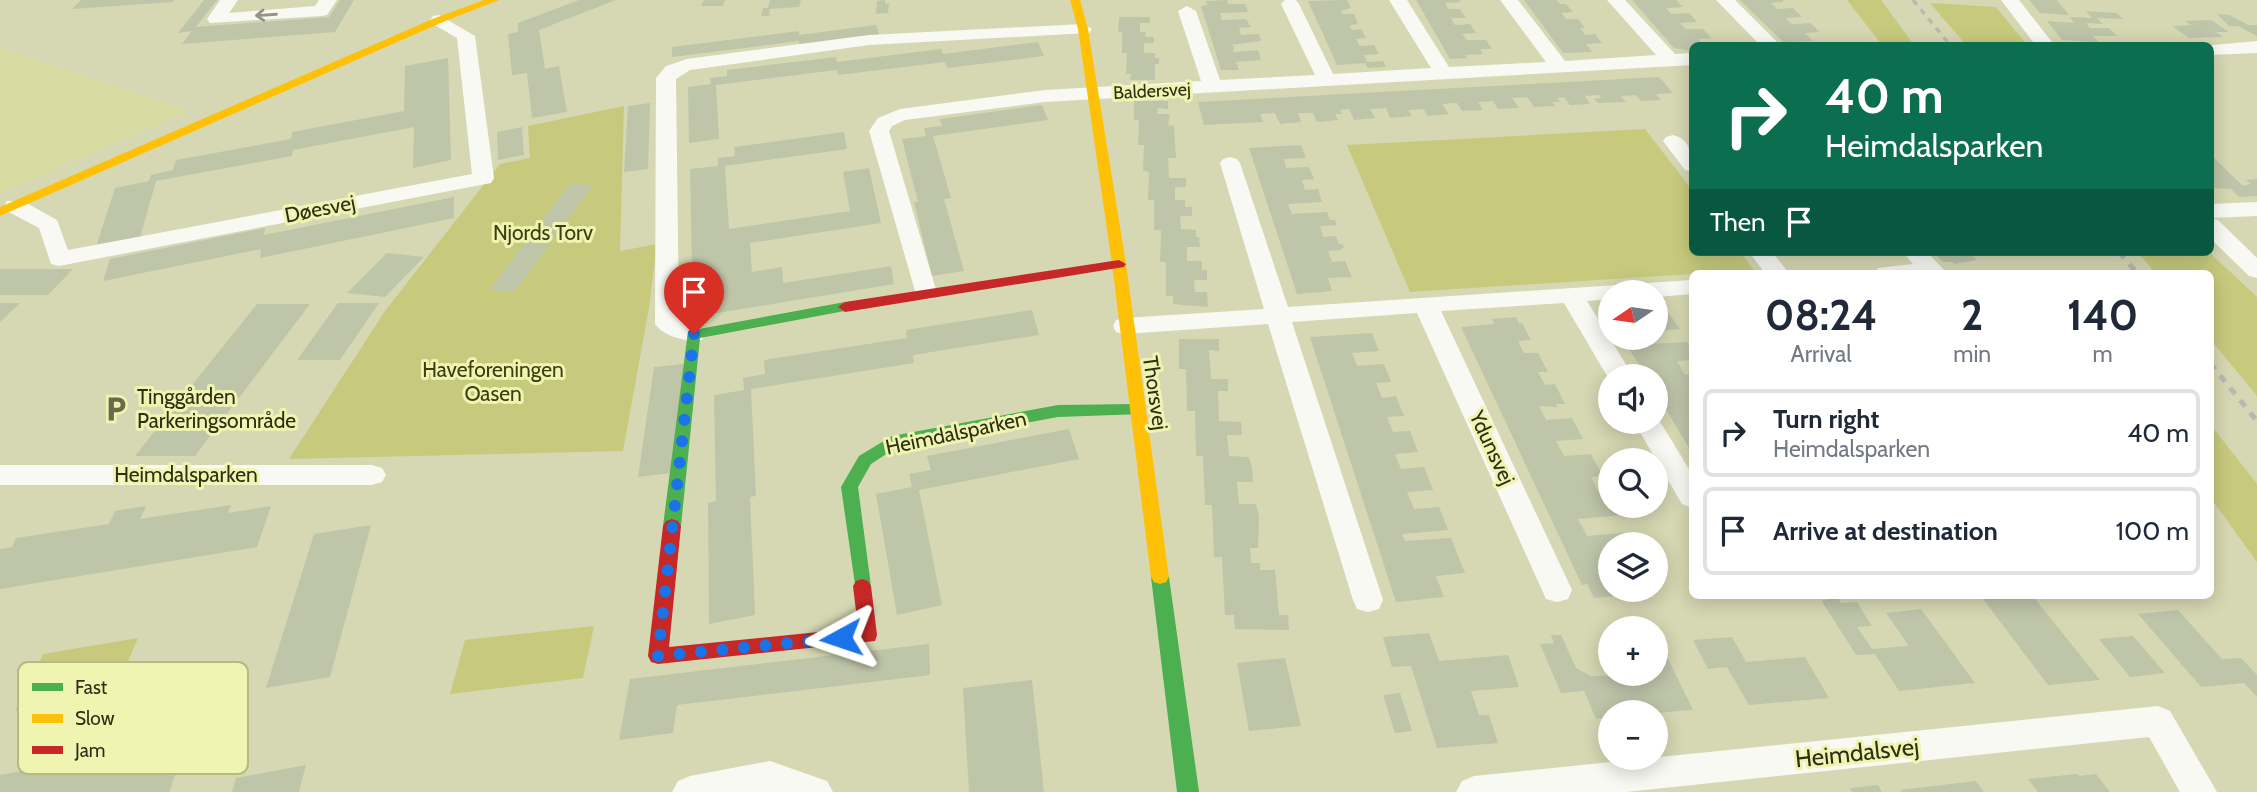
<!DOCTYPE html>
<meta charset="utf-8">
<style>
body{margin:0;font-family:Cabin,sans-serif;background:#f6f6f7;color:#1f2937;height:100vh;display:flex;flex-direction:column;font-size:26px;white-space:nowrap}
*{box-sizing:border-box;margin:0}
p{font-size:23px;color:#747a83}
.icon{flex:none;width:38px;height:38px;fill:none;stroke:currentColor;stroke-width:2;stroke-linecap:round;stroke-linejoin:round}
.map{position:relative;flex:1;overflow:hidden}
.drawer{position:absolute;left:1689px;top:270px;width:525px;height:329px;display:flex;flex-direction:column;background:#fff;border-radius:10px;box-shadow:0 4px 18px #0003}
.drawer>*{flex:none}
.banner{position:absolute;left:1689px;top:42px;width:525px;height:214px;border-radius:10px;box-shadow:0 4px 18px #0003;background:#0b6e4f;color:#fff;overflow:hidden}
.needle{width:46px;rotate:257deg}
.controls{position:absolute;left:1598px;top:280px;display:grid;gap:14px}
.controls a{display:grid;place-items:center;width:70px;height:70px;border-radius:50%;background:#fff;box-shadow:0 4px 18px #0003;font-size:35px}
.pin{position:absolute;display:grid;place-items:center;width:60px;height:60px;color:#fff;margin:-72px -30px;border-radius:50% 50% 50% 0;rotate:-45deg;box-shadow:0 0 7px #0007}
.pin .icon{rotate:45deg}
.me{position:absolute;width:77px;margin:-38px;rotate:265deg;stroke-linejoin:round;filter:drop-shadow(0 0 5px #0008)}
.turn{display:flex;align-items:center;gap:24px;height:147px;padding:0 21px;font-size:32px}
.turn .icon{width:91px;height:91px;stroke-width:2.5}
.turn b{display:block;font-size:49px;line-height:60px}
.then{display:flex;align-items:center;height:66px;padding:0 21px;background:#0003;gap:14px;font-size:26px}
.eta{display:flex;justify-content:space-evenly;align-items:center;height:119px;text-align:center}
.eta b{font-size:42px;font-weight:800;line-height:49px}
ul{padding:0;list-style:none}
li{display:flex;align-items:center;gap:21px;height:88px;margin:0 14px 10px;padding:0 7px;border:4px solid #e0e1e3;border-radius:10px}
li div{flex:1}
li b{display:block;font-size:26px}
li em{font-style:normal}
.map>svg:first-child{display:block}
</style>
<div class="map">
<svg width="2257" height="792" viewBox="0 0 2257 792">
<rect width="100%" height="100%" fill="#d6d8b3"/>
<!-- built -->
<path fill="#d8dba2" d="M0 48 189 111 0 193Z"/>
<!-- green -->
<path fill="#c7ca7d" d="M1847 0H1881L1914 45H1882Z
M1930 3 1996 7 2027 45H1966Z
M624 106 620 251 657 244 649 308 623 451 289 459 385 311 500 164 530 158 528 126Z
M1645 129 1692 190V252H1740L1754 270 1410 292 1347 145Z
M2138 252H2209L2257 297V396L2210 339V273H2155Z
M2210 424 2257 484V562L2210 497Z
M594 626 583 678 450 694 465 640Z
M138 638 114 694 15 711 43 654Z"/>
<!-- building -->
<path fill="#bec5a9" d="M81 0H173V2L72 9Z
M204 0H217L196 27 329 17 340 0H354L335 32 182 44 192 31 178 33Z
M579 0H616L539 30 545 69 559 66 567 112 532 118 527 73 512 75 508 34 518 32V23Z
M704 0H725L723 6H701Z
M770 0H801L799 7 770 9 769 16H761L763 8H768Z
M885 0V4L889 3 888 13 876 14 877 1Z
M1227 0 1228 4H1245L1248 12 1220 13 1222 20 1246 19 1251 27 1239 28 1241 35 1259 34 1261 41 1230 45 1234 46 1233 52 1258 50 1261 60 1236 62 1239 70H1221L1201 6 1207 5 1206 1Z
M1347 0 1351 8 1341 11 1342 14H1354L1358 23 1350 26 1352 30 1361 29 1366 38 1356 39 1360 46 1374 45 1379 54 1364 55 1367 62 1383 61 1386 67 1368 68 1365 63 1337 65 1308 1Z
M1416 0H1459L1461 2 1445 3 1448 9H1460L1466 18H1451L1455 25 1470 24 1476 33 1462 34 1467 40H1486L1492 49H1480L1483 54 1465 55 1467 58 1450 59Z
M1524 0H1557L1560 4H1566L1573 12 1561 13 1566 19H1578L1585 28H1580L1585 35 1595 34 1602 43 1586 44 1592 52 1563 53Z
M1632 0H1676L1683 7 1666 8 1671 14 1689 13 1697 22 1680 23 1686 29H1703L1712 38 1698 39 1704 46H1692V51L1674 48Z
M1740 0H1783V2L1771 3 1777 9 1793 8 1802 17 1785 18 1792 24 1810 23 1820 32 1805 33 1813 41 1783 42Z
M2029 0H2057L2069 15 2040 13Z
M2086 11 2117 13 2123 19 2097 18 2103 24 2086 23 2090 28H2109L2117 36H2093L2099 42 2062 40 2047 21 2074 23 2070 17 2092 18Z
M2217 14 2229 15 2249 25H2257V36L2238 26H2229Z
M1119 17H1150V23H1140V32H1146L1145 37H1154V43H1144V53H1155V58H1159V64H1155V80H1130L1131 74H1126L1127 53H1122V32H1118Z
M2211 20 2229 32H2216L2223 37 2189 38 2172 26 2191 25 2185 21Z
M876 25 879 35 799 45V41L672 57V47L799 31V35Z
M1038 42 1044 56 947 68 945 62 838 75 837 70 716 85 719 139 689 143 688 87 711 84 710 78 727 76V70L836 57 837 62 941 49 943 54Z
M448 58 451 160 413 168 414 127 293 150 292 156 156 181 140 238 96 247 115 188 149 181 151 175 173 170 176 160 291 139 292 132 404 111 405 66Z
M1659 77 1673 93 1656 94 1661 100 1641 101 1636 95 1621 96 1626 102 1598 103 1594 99 1601 98 1599 95 1585 96 1590 104 1570 105 1564 97 1557 98 1560 102H1552L1555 106 1534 107 1527 97 1512 98 1519 108 1498 109 1493 101 1478 102 1483 110 1462 111 1457 103 1442 104 1449 114 1427 116 1424 109 1408 110 1412 116 1390 118 1386 108 1370 109 1375 118 1354 120 1349 109 1340 110 1342 114H1335L1338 120 1317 122 1313 113H1298L1301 122 1280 124 1275 113 1260 114 1263 122 1204 125 1198 102Z
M1134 101H1168V109L1158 108 1157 114H1170L1168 125 1174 126 1176 158H1168L1169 178H1186V187H1175V200H1185V207H1192V216H1180L1181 229 1196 230V237H1199L1200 247H1187V261H1202V270H1207V280H1194L1195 292H1207L1208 307 1173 304V296H1166V262H1160L1161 230H1154V200H1148L1149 172 1143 171 1144 145H1138L1139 120H1134Z
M650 103 648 169 624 172 628 106Z
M1042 105 1048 120 933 136 951 198 944 199 964 271 932 276 914 202H918L902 139 926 136 924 128 942 126 940 119Z
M522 127 524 155 498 160 497 132Z
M844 132 847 149 725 166 729 229 850 211 843 172 869 168 881 223 750 243 752 272 782 267 783 283 891 266 894 284 693 317 690 169 718 166V158L735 156 734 147Z
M1301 145 1306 158 1284 159 1286 168 1309 167 1314 179 1302 180 1305 190 1318 189 1322 202 1288 204 1292 214 1327 212 1330 220H1335L1337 225 1320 226 1323 237 1336 236 1339 244H1343L1344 248H1341V250L1328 251 1332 262 1345 261 1352 277 1328 278 1332 291 1297 294 1249 148Z
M2210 154 2243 186 2251 184 2245 180 2257 179V196L2239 197 2231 189 2210 188Z
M570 184 593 185 514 292 489 290Z
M454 197V218L260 258 261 249 103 281 110 259 265 228 264 235Z
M1933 252H1969L1977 260 1955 264 1952 262H1943Z
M387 253 424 257 385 297 347 293Z
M0 269H73L48 295H0Z
M0 303H20L0 322Z
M338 303H379L340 360H297Z
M257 304H310L195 456H135Z
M1032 310 1039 335 913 355 914 363 751 389 756 496 750 497 755 615 709 624 708 503 716 501 714 395 744 390 743 378 765 374 764 360 907 338 906 330Z
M1668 312 1680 329 1656 331V313Z
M1516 317 1519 323H1522L1531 340 1518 341 1524 353H1538L1548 372H1538L1545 385 1555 384 1565 404H1556L1557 407 1539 406 1546 420 1572 418 1583 439 1556 441 1564 456 1591 454 1603 476 1591 477 1599 493 1610 492V506H1619L1624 515 1578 519 1587 536 1633 532 1639 544H1610V590H1626L1629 595 1594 598 1587 584 1582 585 1461 327 1494 324 1492 319Z
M1372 333 1379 351 1352 353 1357 366 1384 364 1391 382 1376 383 1382 398 1396 396 1404 416 1387 417 1393 432 1410 431 1418 452 1395 454 1401 469 1424 467 1433 490 1407 492 1414 509 1439 507 1448 530 1402 534 1405 541 1451 538 1465 573 1436 576 1444 597 1396 602 1310 337Z
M1622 338H1645L1649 344 1687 342 1692 349V360L1677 361 1685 375 1692 374V453L1656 393V376H1646Z
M1179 339H1219V351L1209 350 1211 379H1228V391H1218L1219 421 1241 422 1242 435H1227L1229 456 1249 457 1252 468 1253 482H1237L1239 504H1256L1259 516 1258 548H1250L1251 563H1260V570H1275L1279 615H1288L1289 630 1235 629 1234 615H1225L1222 557H1214L1212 505H1205L1203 456H1196L1195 411H1187L1186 369H1179Z
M684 364 671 473 638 477 654 367Z
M1069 429 1079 459 919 490 942 605 897 615 876 494 912 487 909 474 931 470 927 456Z
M231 505 228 513 271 506 257 547 0 589V549L12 547 16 538 109 524 115 511 146 506 140 519Z
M371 525 330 677 266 688 314 534Z
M1980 595H2032L2100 680 2048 685Z
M1838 598 1841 603 1857 602 1872 626 1857 627 1872 649 1909 646 1886 613 1921 609 1975 683 1899 691 1875 654 1856 655 1823 603 1822 600Z
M2178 610 2222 659 2241 658 2257 675V697L2244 683 2201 687 2138 614Z
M1429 633 1439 661 1508 655 1519 687 1471 691 1479 715H1489L1498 743 1437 748 1411 666 1392 667 1383 637Z
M1656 634 1693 710 1656 713 1610 712V717L1596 719 1584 691 1561 693 1540 644 1554 643 1551 635H1561L1576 668 1591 676 1656 674Z
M2133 636 2165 673 2130 677 2099 639Z
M1732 637 1746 662 1805 657 1829 698 1749 705 1727 667 1708 669 1693 640Z
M929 644 930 675 677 705 673 733 619 740 630 679Z
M1285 658 1301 726 1249 731 1237 663Z
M1032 680 1044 792H969L963 688Z
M1400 693 1412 731 1395 733 1383 695Z
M188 741 169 792H0V775Z
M306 765 299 792H232L236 778Z
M2077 774 2079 776 2096 774 2110 792H2038L2028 779Z
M1976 781 1984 792H1902L1900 790Z
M1878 785 1882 792H1852L1850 788Z"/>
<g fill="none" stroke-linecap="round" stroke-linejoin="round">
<!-- street -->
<path fill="#f9f9f4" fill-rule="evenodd" d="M220 0H238L229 13 315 6 319 0H337L327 15 321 16 210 23 207 19Z
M1285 0H1296L1299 4 1333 74 1431 68 1389 0H1407L1449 67 1546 62 1500 0H1518L1565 61 1656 55 1607 0H1625L1675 54 1692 53V65L1045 102 905 120 892 126 889 131 937 293 933 298 925 300 917 298 869 131 878 118 900 109 1045 90 1201 81 1178 11 1187 6 1196 11 1220 80 1315 75 1281 4Z
M1716 0H1735L1781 46H1761Z
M2001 0H2019L2055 46H2036Z
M439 15 475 36 494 178 491 183 59 266 51 264 39 228 7 211 4 206 7 201H23L57 220 68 250 472 174 457 38 433 24 430 20 433 16Z
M1083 24 1092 29 1089 33 869 45 690 70 676 79 679 320 702 328 705 334 702 340C688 343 663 336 655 324L656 78 666 66 687 59 869 35Z
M2257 41V53L2210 55V46H2203Z
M1673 135C1691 139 1692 156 1692 172L1685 170 1663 141 1666 137Z
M1230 157 1237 159 1240 163 1288 307 1692 280V294L1656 297V292H1610V299L1587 301 1633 376H1610V381L1564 303 1441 311 1572 590 1568 599 1557 602 1546 599 1417 313 1292 322 1383 600 1379 609 1368 612 1357 609 1353 600 1268 324 1125 334 1116 332 1113 326 1116 320 1125 318 1264 309 1220 163 1223 159Z
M2257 202V216L2210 218V204Z
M2210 218 2218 220 2257 258V278L2249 276 2210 238Z
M1749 252H1772L1789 273H1765Z
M1903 252H1927L1944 270 1942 273H1874L1878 268 1913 264Z
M1656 415 1692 474V508L1682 504 1634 422H1656Z
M0 465H372L382 468 386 475 382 482 372 485H0Z
M2158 706 2170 711 2217 792H2180L2149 737 1626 792H1456L1462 781 1474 776Z
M770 761 827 781 833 792H672L678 781 690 776Z"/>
<!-- fast -->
<path fill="#4caf50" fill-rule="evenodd" d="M845 302 852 307 850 310 700 338 681 526 678 531H666L663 526 688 331Z
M1136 404 1144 410 1142 414 1058 417 897 447 871 464 858 487 871 586 868 591 862 593 856 591 841 487 859 456 892 436 1058 405Z
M1160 570 1166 572 1169 577 1199 792H1177L1151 577 1154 572Z"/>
<!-- slow -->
<path fill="#ffc107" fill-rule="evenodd" d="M484 0H499L443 22 0 216V207L435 18Z
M1070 0H1080L1088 29 1126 264 1169 577 1166 582 1160 584 1154 582 1151 577 1112 264 1078 29Z"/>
<!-- jam -->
<path fill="#c62828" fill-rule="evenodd" d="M1119 260 1126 264 1124 267 845 312 838 307 845 302Z
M672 519 678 521 681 526 669 647 858 628 853 586 856 581 862 579 868 581 871 586 877 635 875 641 658 664 651 662 648 656 663 526 666 521Z"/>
<!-- rail-far1 -->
<path stroke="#b9b9b0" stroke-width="3.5" stroke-dasharray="6 6" stroke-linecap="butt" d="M1913 0 1951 46"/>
<!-- rail -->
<path stroke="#b9b9b0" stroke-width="5" stroke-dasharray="8 8" stroke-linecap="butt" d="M2119 252 2137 273
M2210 363 2257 421"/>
</g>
<!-- one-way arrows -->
<defs><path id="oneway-shaft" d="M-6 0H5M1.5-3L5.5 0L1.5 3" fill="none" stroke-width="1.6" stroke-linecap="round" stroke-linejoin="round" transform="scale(1.75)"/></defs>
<use stroke="#939484" href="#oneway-shaft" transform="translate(266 15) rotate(176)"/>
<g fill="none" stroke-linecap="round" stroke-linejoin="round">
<!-- route -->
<path stroke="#1a73e8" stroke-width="12" stroke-dasharray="0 21.6" d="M694 334 658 656 841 638"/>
</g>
<!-- icons -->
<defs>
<g id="parking-bare" transform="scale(2.1)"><path d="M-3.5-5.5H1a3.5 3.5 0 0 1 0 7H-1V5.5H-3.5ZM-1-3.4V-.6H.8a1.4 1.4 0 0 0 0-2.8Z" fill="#686a4b" stroke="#f0f4b1" stroke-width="2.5" paint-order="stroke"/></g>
</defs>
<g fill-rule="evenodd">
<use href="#parking-bare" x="116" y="409"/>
</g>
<g text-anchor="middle" stroke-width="6" stroke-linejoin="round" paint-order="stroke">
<!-- far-street labels -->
<g font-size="18" fill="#2d2e13" stroke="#f0f4b1">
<text transform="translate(1152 91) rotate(-3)" y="6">Baldersvej</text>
</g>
<!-- street labels -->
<g font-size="21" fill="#2d2e13" stroke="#f0f4b1">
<text transform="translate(320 209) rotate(-11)" y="7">Døesvej</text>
<text transform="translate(1155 393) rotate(82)" y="7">Thorsvej</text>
<text transform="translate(956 433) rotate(-12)" y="7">Heimdalsparken</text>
<text transform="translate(1492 448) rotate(65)" y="7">Ydunsvej</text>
<text x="186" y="482">Heimdalsparken</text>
</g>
<!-- park labels -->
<g font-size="21" fill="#3c3e0f" stroke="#f0f4b1">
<text x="543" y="240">Njords Torv</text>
<text x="493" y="377">Haveforeningen<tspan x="493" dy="24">Oasen</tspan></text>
</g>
<!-- poi labels -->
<g font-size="21" fill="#2d2e13" stroke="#f0f4b1" text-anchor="start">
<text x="137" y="404">Tinggården<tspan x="137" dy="24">Parkeringsområde</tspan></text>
</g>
<!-- near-street labels -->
<g font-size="24" fill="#2d2e13" stroke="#f0f4b1">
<text transform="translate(1857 753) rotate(-6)" y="8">Heimdalsvej</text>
</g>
</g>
<!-- legend -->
<rect x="18" y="662" width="230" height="112" rx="10" fill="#f0f4b1" stroke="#b6b982" stroke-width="2"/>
<rect x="32" y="683" width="31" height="8" fill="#4caf50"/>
<rect x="32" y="714" width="31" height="9" fill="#ffc107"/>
<rect x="32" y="746" width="31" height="8" fill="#c62828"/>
<g font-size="19" fill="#2d2e13">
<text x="75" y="694">Fast</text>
<text x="75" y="725">Slow</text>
<text x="75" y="757">Jam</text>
</g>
</svg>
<div class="controls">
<a><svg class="needle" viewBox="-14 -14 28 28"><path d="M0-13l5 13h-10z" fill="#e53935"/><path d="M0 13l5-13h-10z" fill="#747a83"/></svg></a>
<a><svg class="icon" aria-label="sound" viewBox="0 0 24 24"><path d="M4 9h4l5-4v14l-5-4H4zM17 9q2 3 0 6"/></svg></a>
<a><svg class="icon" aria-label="search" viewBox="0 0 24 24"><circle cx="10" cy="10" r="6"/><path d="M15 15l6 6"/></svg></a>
<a><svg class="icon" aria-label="layers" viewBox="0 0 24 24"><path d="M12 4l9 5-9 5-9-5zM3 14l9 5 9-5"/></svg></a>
<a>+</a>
<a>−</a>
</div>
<div class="pin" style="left:694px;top:334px;background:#d93025"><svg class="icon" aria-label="arrive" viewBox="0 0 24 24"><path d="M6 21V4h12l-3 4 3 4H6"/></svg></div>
<svg class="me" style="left:841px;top:638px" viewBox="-20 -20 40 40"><path d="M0-17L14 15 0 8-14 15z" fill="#1a73e8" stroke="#fff" stroke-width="4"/></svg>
<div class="banner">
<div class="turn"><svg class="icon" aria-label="right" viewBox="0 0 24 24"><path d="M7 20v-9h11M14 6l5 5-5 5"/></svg><div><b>40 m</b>Heimdalsparken</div></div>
<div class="then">Then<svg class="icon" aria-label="arrive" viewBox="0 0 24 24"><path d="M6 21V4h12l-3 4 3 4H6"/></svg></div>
</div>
<section class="drawer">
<div class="eta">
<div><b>08:24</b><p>Arrival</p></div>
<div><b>2</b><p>min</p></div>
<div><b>140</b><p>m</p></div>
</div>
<ul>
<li><svg class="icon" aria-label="right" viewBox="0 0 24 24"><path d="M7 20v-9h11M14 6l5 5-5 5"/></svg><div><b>Turn right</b><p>Heimdalsparken</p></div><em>40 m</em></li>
<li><svg class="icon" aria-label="arrive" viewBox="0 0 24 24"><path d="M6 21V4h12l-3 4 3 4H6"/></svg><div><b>Arrive at destination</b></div><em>100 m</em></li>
</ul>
</section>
</div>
